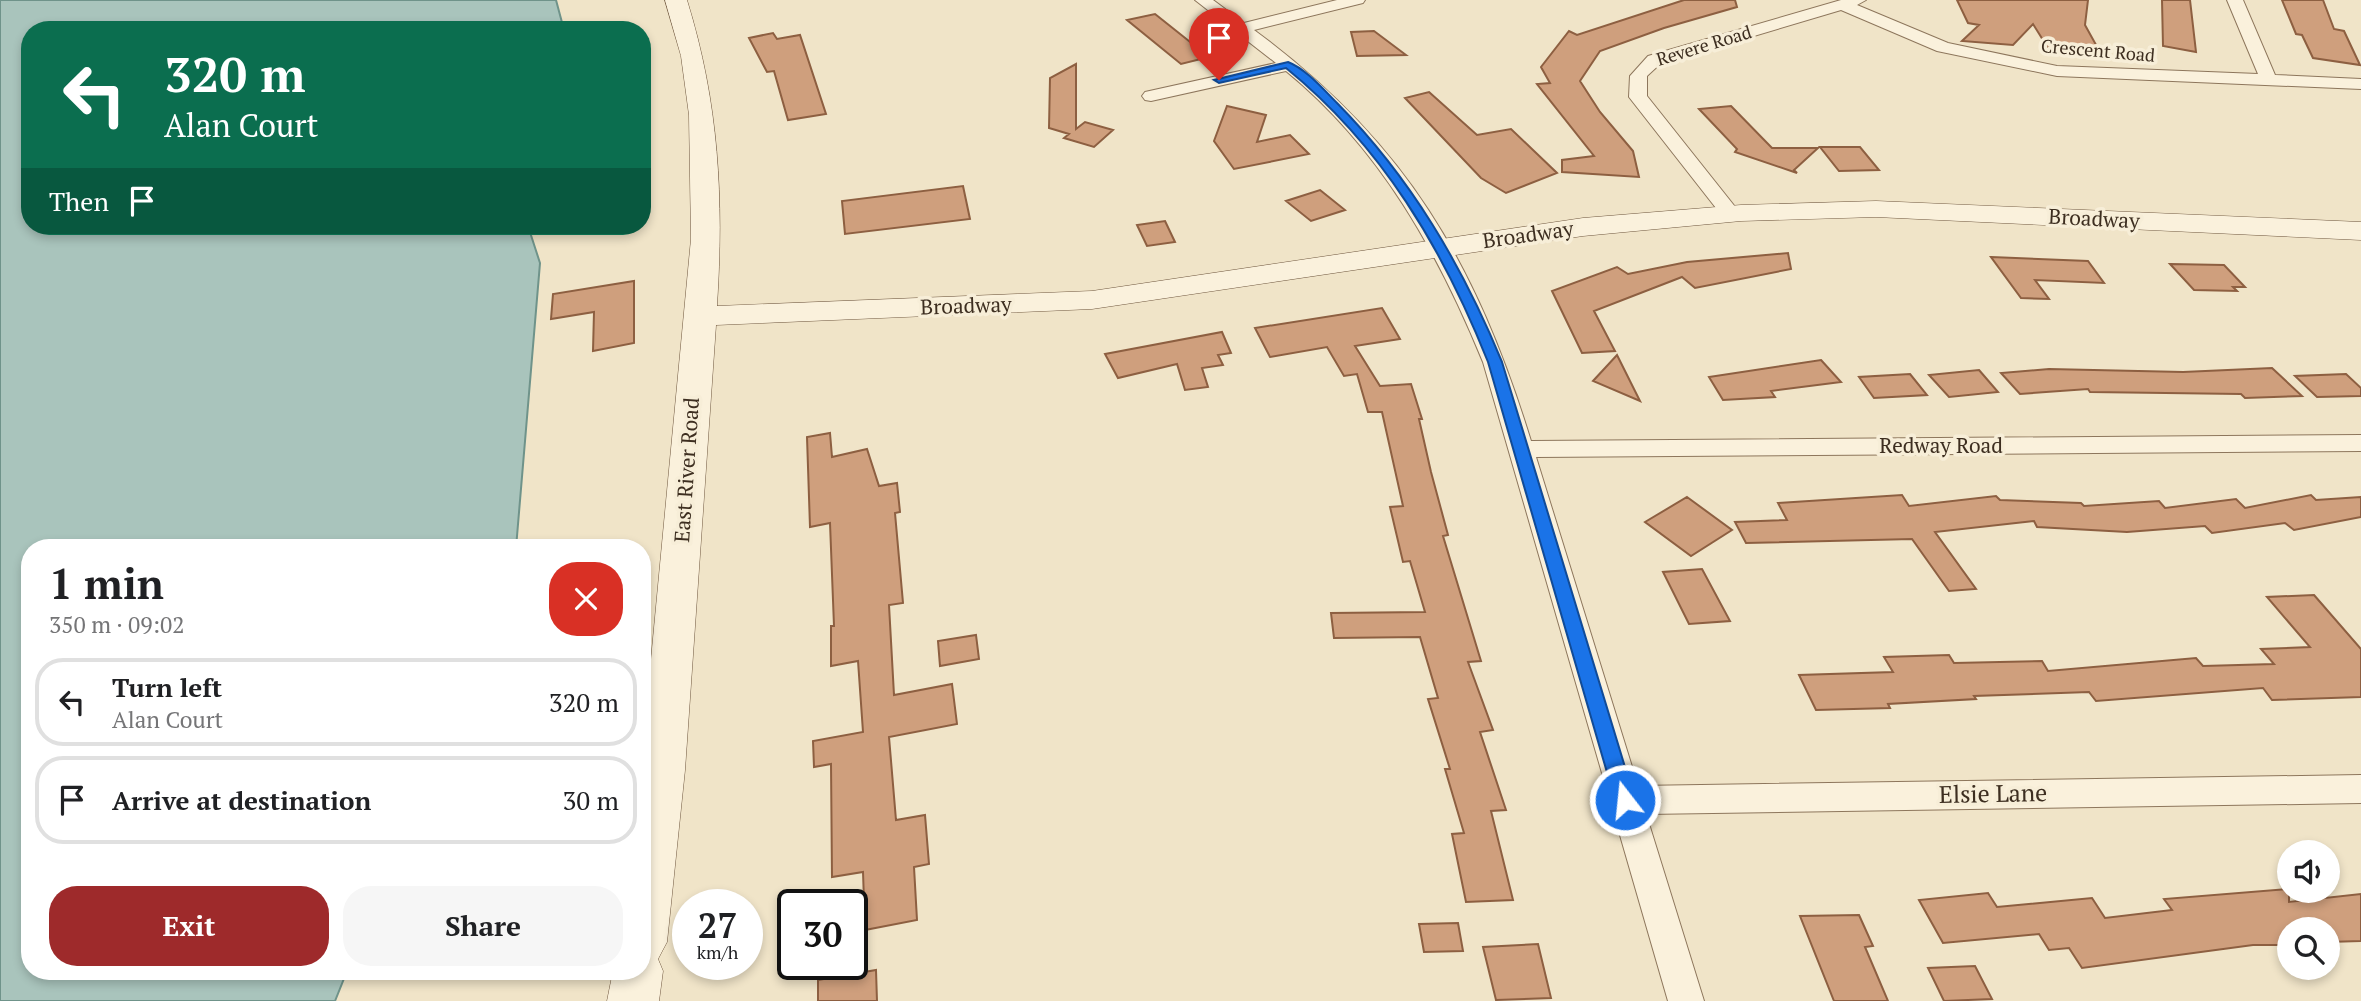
<!DOCTYPE html>
<meta charset="utf-8">
<style>
body{margin:0;font-family:"PT Serif",serif;background:#f6f6f6;color:#202124;height:100vh;display:flex;flex-direction:column;font-size:26px;white-space:nowrap}
*{box-sizing:border-box;margin:0}
p{font-size:23px;color:#757577}
.icon{flex:none;width:38px;height:38px;fill:none;stroke:currentColor;stroke-width:2;stroke-linecap:round;stroke-linejoin:round}
.map{position:relative;flex:1;overflow:hidden}
.drawer{position:absolute;left:21px;top:539px;width:630px;height:441px;display:flex;flex-direction:column;background:#fff;border-radius:28px;box-shadow:0 4px 10px #0003}
.drawer>*{flex:none}
.guide{position:absolute;left:21px;top:21px;width:630px;height:214px;border-radius:28px;box-shadow:0 4px 10px #0003;background:#0b6e4f;color:#fff;overflow:hidden}
.buttons{position:absolute;left:2277px;top:840px;display:grid;gap:14px}
.buttons a{display:grid;place-items:center;width:63px;height:63px;border-radius:50%;background:#fff;box-shadow:0 4px 10px #0003;font-size:35px}
.speed{position:absolute;left:672px;top:889px;display:flex;gap:14px;font-size:35px;font-weight:700;text-align:center}
.speed>*{display:grid;place-content:center;width:91px;height:91px;border-radius:50%;background:#fff;box-shadow:0 4px 10px #0003;line-height:1}
.speed small{font-size:18px;font-weight:400}
.speed .limit{border:4px solid #111;border-radius:10px;background:#fff;color:#111}
.pin{position:absolute;display:grid;place-items:center;width:60px;height:60px;color:#fff;margin:-72px -30px;border-radius:50% 50% 50% 0;rotate:-45deg;box-shadow:0 0 7px #0007}
.pin .icon{rotate:45deg}
.me{position:absolute;width:77px;margin:-38px;rotate:344deg;stroke-linejoin:round;filter:drop-shadow(0 0 5px #0008)}
.turn{display:flex;align-items:center;gap:24px;height:147px;padding:0 28px;font-size:32px}
.turn .icon{width:91px;height:91px;stroke-width:2.5}
.turn b{display:block;font-size:49px;line-height:60px}
.then{display:flex;align-items:center;height:66px;padding:0 28px;background:#0003;gap:14px;font-size:26px}
.round{display:grid;place-items:center;flex:none;width:74px;height:74px;border-radius:28px;background:#f6f6f6}
.headline{display:flex;align-items:center;justify-content:space-between;height:119px;padding:0 28px}
h1{font-size:42px;font-weight:800;line-height:52px}
.button{display:flex;gap:14px;margin-top:auto;padding:14px 28px}
.button a{flex:1;height:80px;border-radius:28px;background:#9e2a2b;color:#fff;font-size:28px;font-weight:800;line-height:80px;text-align:center}
.button a+a{background:#f6f6f6;color:#202124}
ul{padding:0;list-style:none}
li{display:flex;align-items:center;gap:21px;height:88px;margin:0 14px 10px;padding:0 14px;border:4px solid #e0e0e0;border-radius:28px}
li div{flex:1}
li b{display:block;font-size:26px}
li em{font-style:normal}
.map>svg:first-child{display:block}
</style>
<div class="map">
<svg width="2361" height="1001" viewBox="0 0 2361 1001">
<rect width="100%" height="100%" fill="#f0e4c8"/>
<!-- water -->
<path fill="#a9c4bc" stroke="#6f938a" stroke-width="2" d="M0 0H556L564 30H30V226H528L540 263 516 548H30V971H347L335 1001H0Z"/>
<!-- building -->
<path fill="#cf9f7d" stroke="#8d5f41" stroke-width="2" d="M1684 0H1735L1737 7 1664 28 1600 51 1580 81 1600 112 1633 151 1639 177 1562 172V160L1594 156 1537 84 1550 83 1541 67 1569 31 1577 35Z
M1957 0H2088L2085 25 2100 52 2048 48 2033 24 2013 45 1962 41 1979 25 1968 23Z
M2162 0H2190L2196 52 2163 46Z
M2282 0H2323L2334 29 2344 31 2360 65 2313 58 2302 35 2296 34Z
M1155 14 1209 57 1181 64 1127 20Z
M1374 31 1406 55 1357 56 1351 32Z
M773 33 777 39 800 35 826 114 788 120 774 71 767 72 749 38Z
M1076 64V129L1085 122 1113 130 1094 147 1064 138 1069 134 1049 128 1050 78Z
M1429 92 1477 135 1511 129 1557 173 1506 193 1481 178 1405 98Z
M1227 106 1266 115 1257 142 1290 135 1309 154 1234 169 1214 141Z
M1731 106 1772 148H1818L1794 170 1797 173 1735 152 1737 149 1699 109Z
M1820 147H1860L1879 170 1839 171Z
M963 186 970 219 845 234 842 201Z
M1320 190 1345 210 1311 221 1286 201Z
M1165 221 1175 242 1147 246 1137 225Z
M1788 253 1791 269 1695 288 1682 277 1594 311 1615 351 1582 353 1552 291 1617 267 1628 274 1687 262Z
M1991 257 2088 261 2104 283 2035 280 2049 299 2021 298Z
M2170 264 2224 265 2245 287H2233L2237 291 2194 290Z
M634 281V343L593 351 594 312 551 319 553 294Z
M1382 308 1400 339 1355 346 1380 386 1411 384 1422 419H1419L1431 472 1448 535 1443 536 1481 661 1468 662 1493 730 1480 732 1506 810 1491 811 1513 900 1466 902 1452 834 1464 833 1445 769H1450L1428 699 1438 698 1420 637 1334 638 1331 613 1425 612 1410 561 1403 562 1390 507 1403 506 1382 412H1368L1357 374 1344 376 1327 347 1270 357 1255 328Z
M1222 332 1231 353 1218 355 1223 365 1202 368 1208 387 1185 390 1177 364 1118 378 1105 354Z
M1617 355 1640 401 1593 381Z
M1821 360 1841 382 1771 391 1775 397 1723 400 1709 377Z
M2272 368 2302 396 2245 398 2241 394 2090 392 2088 389 2020 394 2001 373 2049 369 2183 372Z
M1979 370 1998 392 1949 397 1929 375Z
M1910 374 1927 395 1874 398 1859 377Z
M2346 374 2361 388V396L2317 397 2295 376Z
M830 433 832 457 867 449 879 486 897 483 900 512 895 513 903 603 889 605 894 695 952 684 957 724 889 737 896 820 925 815 929 864 914 867 917 920 865 930 863 872 832 877 831 764 814 767 813 741 863 732 858 661 831 666V626H834L830 523 810 527 807 437Z
M1902 495 1909 506 1996 496 2000 500 2081 503 2084 506 2159 501 2165 508 2236 499 2245 508 2311 495 2316 500 2361 497V517L2294 530 2285 523 2212 533 2205 526 2127 532 2037 527 2034 521 1935 532 1976 589 1949 591 1912 539 1746 543 1735 522 1787 520 1778 503Z
M1687 497 1732 530 1691 556 1645 522Z
M1702 569 1730 621 1689 624 1663 572Z
M2314 595 2361 649V697L2272 700 2263 688 2096 701 2089 692 1974 696 1976 699 1888 704 1890 708 1816 710 1799 675 1893 672 1884 657 1949 655 1954 663 2042 661 2048 671 2196 658 2203 666 2274 664 2261 649 2310 647 2267 597Z
M976 635 979 659 940 666 938 641Z
M2289 889V902L2361 894V941L2328 942V929H2289V945H2253L2082 968 2069 948 2049 950 2039 934 1943 943 1919 900 1988 893 1997 907 2092 898 2105 918 2172 910 2164 899Z
M1859 915 1873 946 1865 947 1888 1001H1834L1800 916Z
M1458 923 1463 951 1424 952 1419 924Z
M1538 944 1551 998 1496 1000 1483 947Z
M1975 966 1992 999 1944 1001 1928 968Z
M876 970 877 1001H818V980Z"/>
<g fill="none" stroke-linecap="round" stroke-linejoin="round">
<!-- street casing -->
<g stroke="#8d765c" stroke-width="2">
<path id="street" d="M1195 0H1213L1244 23 1337 0H1365L1363 3 1254 30C1406 142 1476 263 1531 441L2361 435V451L1536 457 1638 786 2361 775V803L1646 814 1704 1001H1668L1483 362C1437 250 1380 148 1286 71L1151 101 1145 100 1142 96 1145 92 1276 63Z
M1841 0H1866L1857 5 1948 43 2057 66 2258 74 2227 0H2243L2275 75 2361 79V89L2057 76 1937 51 1841 10 1660 64 1647 76V96L1740 213 1737 217H1723L1629 97 1630 76 1648 56Z"/>
</g>
<!-- secondary casing -->
<g stroke="#6f573f" stroke-width="1">
<path id="secondary" d="M665 0H687C719 103 724 199 717 306L1092 291 1583 218 1741 205 1876 201 2361 222V240L1876 217 1741 221 1583 236 1092 309 716 325 685 770 667 942 658 959 663 971 659 1001H607L613 971H642V754L691 239 689 115 681 56Z"/>
</g>
<!-- street -->
<use href="#street" fill="#faf1dc" fill-rule="evenodd"/>
<!-- secondary -->
<use href="#secondary" fill="#faf1dc" fill-rule="evenodd"/>
</g>
<!-- route -->
<path fill="#1a73e8" stroke="#114b97" stroke-width="2" d="M1288 62C1306 69 1323 89 1337 103 1411 178 1462 265 1502 362L1635 800 1632 806 1625 809 1618 806 1615 800 1488 362C1443 249 1382 146 1286 68L1219 83 1214 80Z"/>
<g text-anchor="middle" stroke-width="7" stroke-linejoin="round" paint-order="stroke">
<!-- far-street labels -->
<g font-size="18" fill="#3d2e20" stroke="#f7eed8">
<text transform="translate(1704 46) rotate(-17)" y="6">Revere Road</text>
<text transform="translate(2098 51) rotate(5)" y="6">Crescent Road</text>
</g>
<!-- street labels -->
<g font-size="21" fill="#3d2e20" stroke="#f7eed8">
<text transform="translate(2094 219) rotate(3)" y="7">Broadway</text>
<text transform="translate(1528 235) rotate(-8)" y="7">Broadway</text>
<text transform="translate(966 306) rotate(-2)" y="7">Broadway</text>
<text x="1941" y="453">Redway Road</text>
<text transform="translate(687 470) rotate(-86)" y="7">East River Road</text>
</g>
<!-- near-street labels -->
<g font-size="24" fill="#3d2e20" stroke="#f7eed8">
<text transform="translate(1993 794) rotate(-1)" y="8">Elsie Lane</text>
</g>
</g>
</svg>
<div class="buttons">
<a><svg class="icon" aria-label="sound" viewBox="0 0 24 24"><path d="M4 9h4l5-4v14l-5-4H4zM17 9q2 3 0 6"/></svg></a>
<a><svg class="icon" aria-label="search" viewBox="0 0 24 24"><circle cx="10" cy="10" r="6"/><path d="M15 15l6 6"/></svg></a>
</div>
<div class="speed"><div>27<small>km/h</small></div><div class="limit">30</div></div>
<div class="pin" style="left:1219px;top:80px;background:#d93025"><svg class="icon" aria-label="arrive" viewBox="0 0 24 24"><path d="M6 21V4h12l-3 4 3 4H6"/></svg></div>
<svg class="me" style="left:1625px;top:800px" viewBox="-20 -20 40 40"><circle r="17" fill="#1a73e8" stroke="#fff" stroke-width="3"/><path d="M0-11L8 9 0 5-8 9z" fill="#fff"/></svg>
<div class="guide">
<div class="turn"><svg class="icon" aria-label="left" viewBox="0 0 24 24"><path d="M17 20v-9H6M10 6l-5 5 5 5"/></svg><div><b>320 m</b>Alan Court</div></div>
<div class="then">Then<svg class="icon" aria-label="arrive" viewBox="0 0 24 24"><path d="M6 21V4h12l-3 4 3 4H6"/></svg></div>
</div>
<section class="drawer">
<div class="headline"><div><h1>1 min</h1><p>350 m · 09:02</p></div><a class="round" style="background:#d93025;color:#fff"><svg class="icon" aria-label="close" viewBox="0 0 24 24"><path d="M6 6l12 12M18 6L6 18"/></svg></a></div>
<ul>
<li><svg class="icon" aria-label="left" viewBox="0 0 24 24"><path d="M17 20v-9H6M10 6l-5 5 5 5"/></svg><div><b>Turn left</b><p>Alan Court</p></div><em>320 m</em></li>
<li><svg class="icon" aria-label="arrive" viewBox="0 0 24 24"><path d="M6 21V4h12l-3 4 3 4H6"/></svg><div><b>Arrive at destination</b></div><em>30 m</em></li>
</ul>
<div class="button"><a>Exit</a><a>Share</a></div>
</section>
</div>
